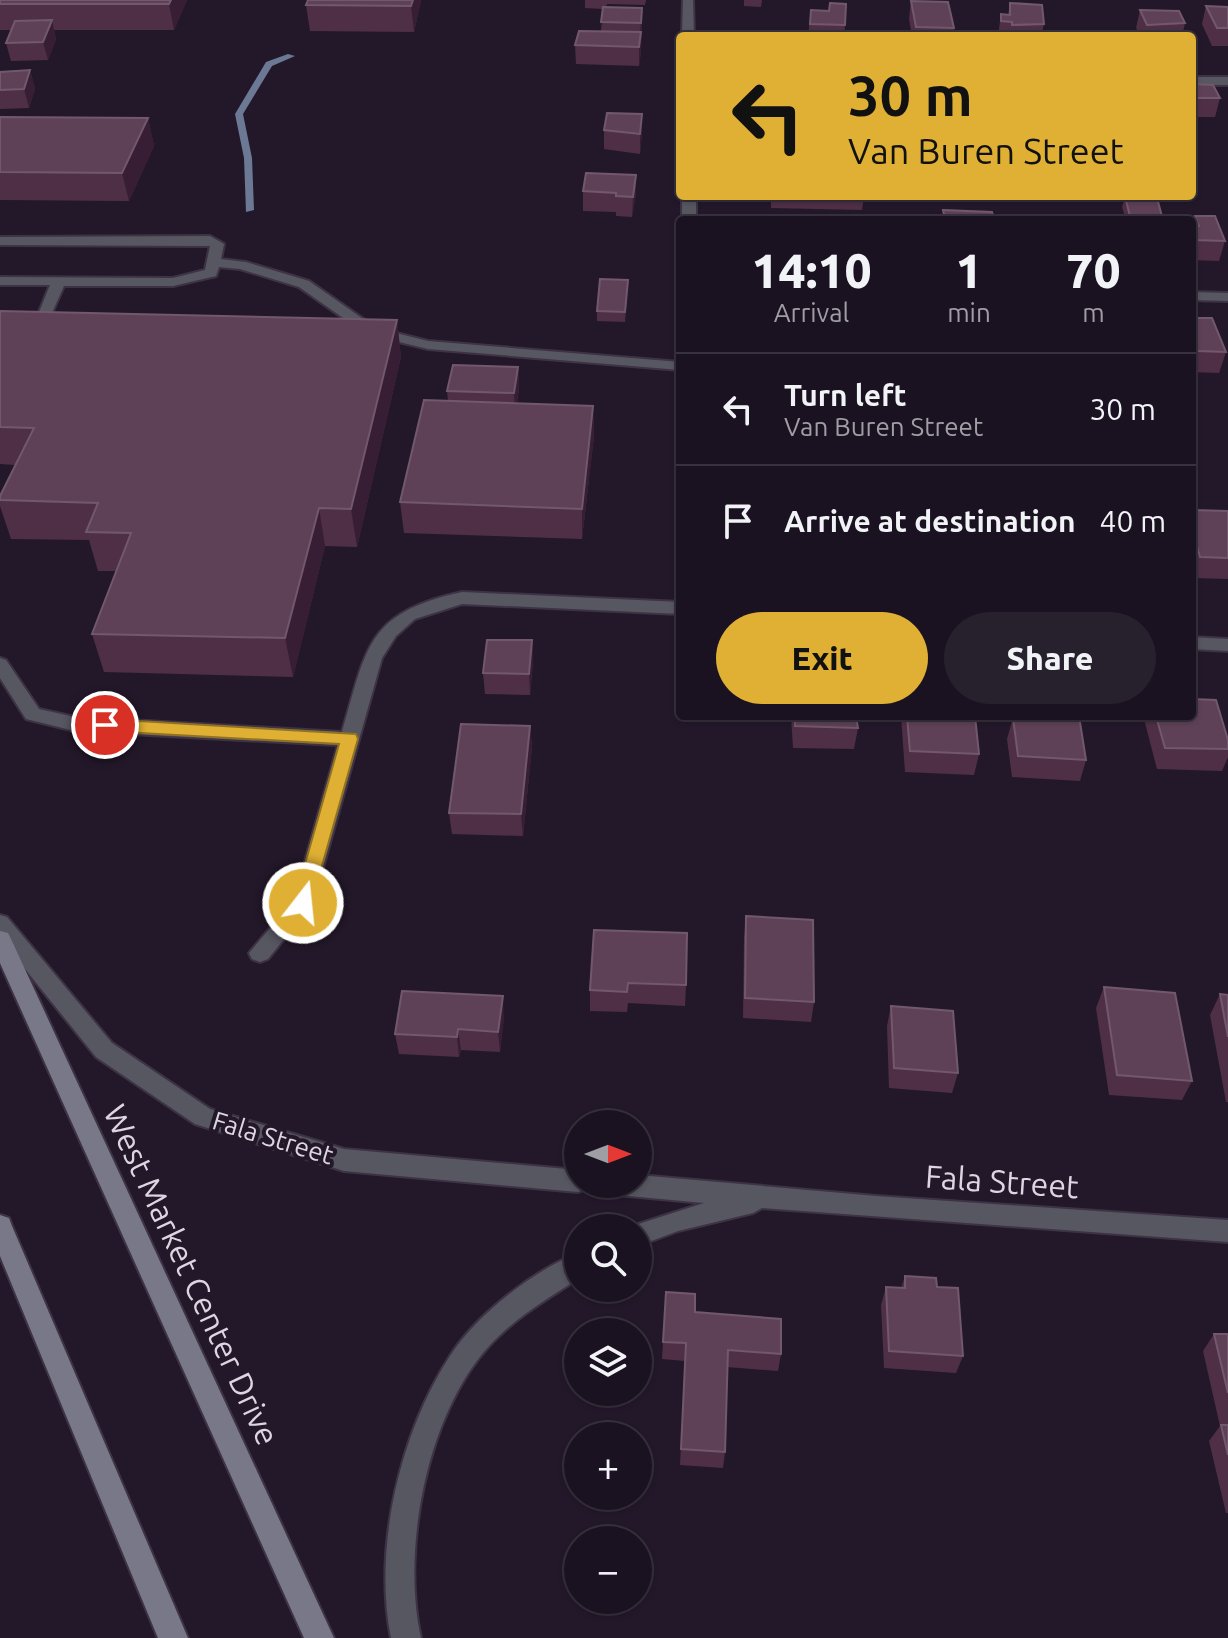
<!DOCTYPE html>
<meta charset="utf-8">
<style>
body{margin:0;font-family:Ubuntu,sans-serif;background:#27202d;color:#f1f3f6;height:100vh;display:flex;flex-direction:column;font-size:30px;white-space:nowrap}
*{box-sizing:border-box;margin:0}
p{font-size:26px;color:#9f9ea5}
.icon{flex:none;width:44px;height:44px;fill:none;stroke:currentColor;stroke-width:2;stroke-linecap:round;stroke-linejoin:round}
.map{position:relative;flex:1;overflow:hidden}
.panel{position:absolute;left:676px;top:216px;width:520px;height:504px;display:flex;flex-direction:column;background:#1a1220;border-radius:8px;box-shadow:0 2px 6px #0004,0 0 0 2px #38323e}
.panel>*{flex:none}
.guide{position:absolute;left:676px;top:32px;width:520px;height:168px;border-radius:8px;box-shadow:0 2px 6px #0004,0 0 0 2px #38323e;background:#dfb034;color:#111;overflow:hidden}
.needle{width:52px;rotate:90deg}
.controls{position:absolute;left:564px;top:1110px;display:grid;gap:16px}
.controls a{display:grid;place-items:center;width:88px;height:88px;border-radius:50%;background:#1a1220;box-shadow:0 2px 6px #0004,0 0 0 2px #38323e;font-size:40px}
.pin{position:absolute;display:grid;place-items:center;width:68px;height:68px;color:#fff;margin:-34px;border:4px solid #fff;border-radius:50%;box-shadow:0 2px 8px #0007}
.me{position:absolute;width:88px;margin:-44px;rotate:16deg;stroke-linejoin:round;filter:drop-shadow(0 0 6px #0008)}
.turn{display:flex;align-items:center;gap:28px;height:168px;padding:0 40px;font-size:36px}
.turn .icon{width:104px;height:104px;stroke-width:2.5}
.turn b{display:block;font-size:56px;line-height:68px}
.eta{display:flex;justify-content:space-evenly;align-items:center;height:136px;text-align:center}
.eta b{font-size:48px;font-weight:800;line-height:56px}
.button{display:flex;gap:16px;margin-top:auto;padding:16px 40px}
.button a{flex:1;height:92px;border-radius:48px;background:#dfb034;color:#111;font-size:32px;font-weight:800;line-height:92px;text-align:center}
.button a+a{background:#27202d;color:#f1f3f6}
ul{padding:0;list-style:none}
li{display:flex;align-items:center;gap:24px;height:112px;padding:0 40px;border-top:2px solid #38323e}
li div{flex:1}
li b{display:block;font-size:30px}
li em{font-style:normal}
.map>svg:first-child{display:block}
</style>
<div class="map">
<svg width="1228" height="1638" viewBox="0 0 1228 1638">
<rect width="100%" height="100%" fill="#23182a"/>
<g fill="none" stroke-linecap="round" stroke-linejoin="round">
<!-- stream -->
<path fill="#6b7994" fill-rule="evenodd" d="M288 54 295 56 272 66 243 114 252 158 254 210 246 212 244 158 235 114 266 62Z"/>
<!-- lane casing -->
<g stroke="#3d3344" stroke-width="4">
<path id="lane" d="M210 236 224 244 221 259 246 262 309 281 376 328 428 341 680 362V370L428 349 366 334 299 287 240 269 219 267 216 276 173 286H64L47 324 0 326V318L37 317 50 285H0V277L173 278 205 270 210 246 0 245V237Z"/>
</g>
<!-- street casing -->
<g stroke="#3d3344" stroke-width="4">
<path id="street" d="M683 0H693L694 36H682Z
M1192 77H1228V85H1192Z
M682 196H696V220H682Z
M1192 292 1228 293V301L1192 300Z
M462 592 680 602V614L462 604 415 619 396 636 382 658 313 903 268 959 260 962 252 959 249 953 294 900 338 745 75 731 26 719 0 678V658L6 660 39 709 75 717 342 732C367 647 366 613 462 592Z
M1192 637 1228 639V651L1192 649Z
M0 915 7 917 112 1043 210 1109 344 1149 578 1170V1184H589L586 1189 578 1192 344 1171 195 1124 96 1057 0 938Z
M638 1175 876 1196 1228 1220V1242L762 1208 753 1213 678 1231 638 1246V1228L629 1227 704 1203 618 1195 609 1192 606 1184H638Z
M578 1253V1279C547 1299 515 1318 490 1345 427 1413 401 1549 421 1638H391C373 1548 400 1433 450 1356 475 1316 534 1270 578 1253Z"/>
</g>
<!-- secondary casing -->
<g stroke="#3d3344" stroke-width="4">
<path id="secondary" d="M0 931 8 933 11 939 334 1638H304L0 963Z
M0 1215 9 1218 12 1226 188 1638H158L0 1256Z"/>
</g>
<!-- lane -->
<use href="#lane" fill="#575762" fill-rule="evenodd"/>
<!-- street -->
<use href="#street" fill="#575762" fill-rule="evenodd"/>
<!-- secondary -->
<use href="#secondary" fill="#787889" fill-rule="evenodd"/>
</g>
<!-- wall -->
<path fill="#4f2f46" d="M0 0H187L174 30H54L56 39 48 60 11 61 6 43 11 30H0Z
M421 0 414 32 310 31 306 5Z
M585 0H646L645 5 607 4 606 7 642 8 641 51 639 66 576 64 575 45 601 31 603 9 585 8Z
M744 0H762L761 7 744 6Z
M911 1 954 28 953 36H912L909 19Z
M1010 3 1044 24 1041 36H998L1001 14 1008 15Z
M1206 6 1228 7V46H1212L1202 24Z
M811 10 845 25 844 36H808Z
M1140 10 1185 23 1182 36H1140L1136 28Z
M30 70 35 89 29 108 0 109V72Z
M1192 84 1220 98 1215 117H1192Z
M0 117 148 118 154 146 129 201 0 200Z
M604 130 642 133 640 154 604 149Z
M636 175V194L632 217 616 216V212L583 211V191Z
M771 196H864L862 210 771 208Z
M1125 197 1163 220H1126L1122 207Z
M1195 216 1225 241 1219 261 1192 260V226Z
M628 280 625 322 597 321V311Z
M0 311 397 320 401 357 357 547 325 546 293 677 104 672 92 634 116 571H98L89 540 11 539 0 506V500L15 465 0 464Z
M1192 318 1226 352 1219 373 1192 372Z
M518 367 519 388 517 403 593 406 594 436 582 539 404 533 400 502 448 401 447 391Z
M1192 510 1228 511V579L1193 578 1192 574Z
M532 640 533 662 530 695 485 694 483 673Z
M791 716H856L858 728 854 749 793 748Z
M901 716H975L979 754 974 775 905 772Z
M1017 716H1079L1086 760 1080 781 1012 777 1007 739 1013 718H1017Z
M1145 716H1192L1228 740V757L1222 771 1157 769 1144 719Z
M530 726 532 747 523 836 452 834 449 813Z
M746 916 814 1002 811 1022 743 1018 744 937Z
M594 930 686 985 685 1006 628 1003 627 1012 590 1011V990Z
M1104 987 1192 1081 1182 1100 1109 1095 1096 1008Z
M1220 994 1228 995V1102H1226L1210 1015Z
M891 1006 958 1073 952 1093 889 1088 887 1026Z
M504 1016 500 1052 461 1050 459 1057 399 1054 395 1034Z
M905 1276 937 1287 963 1356 956 1373 884 1368 881 1305 886 1287 901 1288Z
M666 1292 695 1312 781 1354 778 1371 727 1367 725 1452 723 1468 680 1465 685 1361 662 1359Z
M1214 1334H1228V1513H1226L1209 1441 1220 1426 1203 1351Z"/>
<!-- shaded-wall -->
<path fill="#371e34" d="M171 0H187L174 30 169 4Z
M413 0H421L414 32 411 6Z
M642 8 641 51 639 66V47Z
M52 20 56 39 48 60 43 42Z
M30 70 35 89 29 108 24 89Z
M642 114V133L640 154V134Z
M148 118 154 146 129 201 122 173Z
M636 175V194L632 217 633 197Z
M397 320 401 357 357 547 351 509Z
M518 367 519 388 515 414 514 393Z
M593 406 594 436 582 539V509Z
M319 508 325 546 293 677 285 638Z
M532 640 533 662 530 695 529 674Z
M530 726 532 747 523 836 521 814Z
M503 996 504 1016 500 1052 498 1032Z
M458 1029 461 1050 459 1057 457 1037Z"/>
<!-- building -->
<path fill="#5e4157" stroke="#72586c" stroke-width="2" d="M0 0H171L169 4H0Z
M308 0H413L411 6 306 5Z
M911 1 948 2 954 28 916 27Z
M830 3 846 4 845 25 810 24 811 10 829 11Z
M1010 3 1042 5 1044 24 1012 25V22L1001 21V14L1010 15Z
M1206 6 1228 7V28H1217Z
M603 7 642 8 641 23 601 22Z
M1140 10 1179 11 1185 23 1147 25Z
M52 20 43 42 6 43 15 21Z
M579 31 641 32 639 47 575 45Z
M30 70 24 89 0 90V72Z
M1192 84 1213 85 1220 98H1192Z
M607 113 642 114 640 134 604 130Z
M0 117 148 118 122 173 0 172Z
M586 173 636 175 633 197 616 196V193L583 191Z
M1125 197 1157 198 1163 220H1131Z
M943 210 992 212 994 220H945Z
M768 215 804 216V220H768Z
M1025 216 1069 217 1070 220H1026Z
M1195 216H1215L1225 241 1192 240V226H1199Z
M600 279 628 280 625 312 597 311Z
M0 311 397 320 351 509 319 508 285 638 92 634 131 533 86 532 98 503 0 500V496L34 428 0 427Z
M1192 318H1212L1226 352 1197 351 1195 345H1192Z
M453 365 518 367 514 393 447 391Z
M424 400 593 406 582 509 400 502Z
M1192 510 1228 511V558L1200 557 1192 527Z
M487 640H532L529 674 483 673Z
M1192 699 1216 700 1228 740V749L1165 748 1156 716H1192Z
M795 716H856L858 728 795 726Z
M907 716H975L979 754 910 751Z
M1026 716H1079L1086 760 1018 756 1013 718 1026 719Z
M461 724 530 726 521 814 449 813Z
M746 916 813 920 814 1002 745 998Z
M594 930 687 933 686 985 628 983 627 992 590 990Z
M1104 987 1175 993 1192 1081 1117 1075Z
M402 991 503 996 498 1032 458 1029 457 1037 395 1034Z
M1220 994 1228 995V1037Z
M891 1006 953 1011 958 1073 894 1068Z
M905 1276 936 1278 937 1287 958 1288 963 1356 889 1351 886 1287 905 1288Z
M666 1292 695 1294V1312L781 1319V1354L728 1350 725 1452 681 1449 686 1343 663 1342Z
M1214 1334H1228V1393Z
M1221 1425H1228V1455Z"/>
<!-- route -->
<path fill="#dfb034" stroke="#917222" stroke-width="2" d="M105 719 356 734 358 739 310 908H297L294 903 339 744 105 731 97 725Z"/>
<g text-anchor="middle" stroke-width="8" stroke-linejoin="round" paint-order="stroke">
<!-- street labels -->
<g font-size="26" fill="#ddd6e2" stroke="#23182a">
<text transform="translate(273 1138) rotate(17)" y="9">Fala Street</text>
</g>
<!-- near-street labels -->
<g font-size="32" fill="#ddd6e2" stroke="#23182a">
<text transform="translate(1002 1182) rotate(4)" y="11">Fala Street</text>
<text transform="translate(191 1275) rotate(65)" y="11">West Market Center Drive</text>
</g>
</g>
</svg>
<div class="controls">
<a><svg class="needle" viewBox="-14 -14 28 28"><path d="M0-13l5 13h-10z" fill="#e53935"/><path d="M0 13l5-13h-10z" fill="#9f9ea5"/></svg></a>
<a><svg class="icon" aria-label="search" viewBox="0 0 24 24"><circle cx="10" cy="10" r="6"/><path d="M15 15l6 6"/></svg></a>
<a><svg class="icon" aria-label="layers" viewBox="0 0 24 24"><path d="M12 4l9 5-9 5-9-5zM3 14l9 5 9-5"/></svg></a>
<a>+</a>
<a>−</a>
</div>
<div class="pin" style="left:105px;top:725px;background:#d93025"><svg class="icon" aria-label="arrive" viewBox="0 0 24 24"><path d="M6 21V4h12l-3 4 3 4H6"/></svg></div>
<svg class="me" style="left:303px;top:903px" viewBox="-20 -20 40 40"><circle r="17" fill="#dfb034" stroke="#fff" stroke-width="3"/><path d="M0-11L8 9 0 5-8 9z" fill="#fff"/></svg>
<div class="guide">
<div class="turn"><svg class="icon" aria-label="left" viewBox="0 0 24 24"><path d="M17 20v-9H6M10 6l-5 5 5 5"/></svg><div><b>30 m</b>Van Buren Street</div></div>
</div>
<section class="panel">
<div class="eta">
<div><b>14:10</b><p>Arrival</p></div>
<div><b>1</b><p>min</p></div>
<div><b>70</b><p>m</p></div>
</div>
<ul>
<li><svg class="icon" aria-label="left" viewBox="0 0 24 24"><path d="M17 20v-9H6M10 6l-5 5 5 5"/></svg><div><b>Turn left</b><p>Van Buren Street</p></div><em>30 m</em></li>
<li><svg class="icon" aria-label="arrive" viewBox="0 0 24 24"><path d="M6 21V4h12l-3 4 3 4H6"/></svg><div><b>Arrive at destination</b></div><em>40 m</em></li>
</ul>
<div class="button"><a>Exit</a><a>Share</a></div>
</section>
</div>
